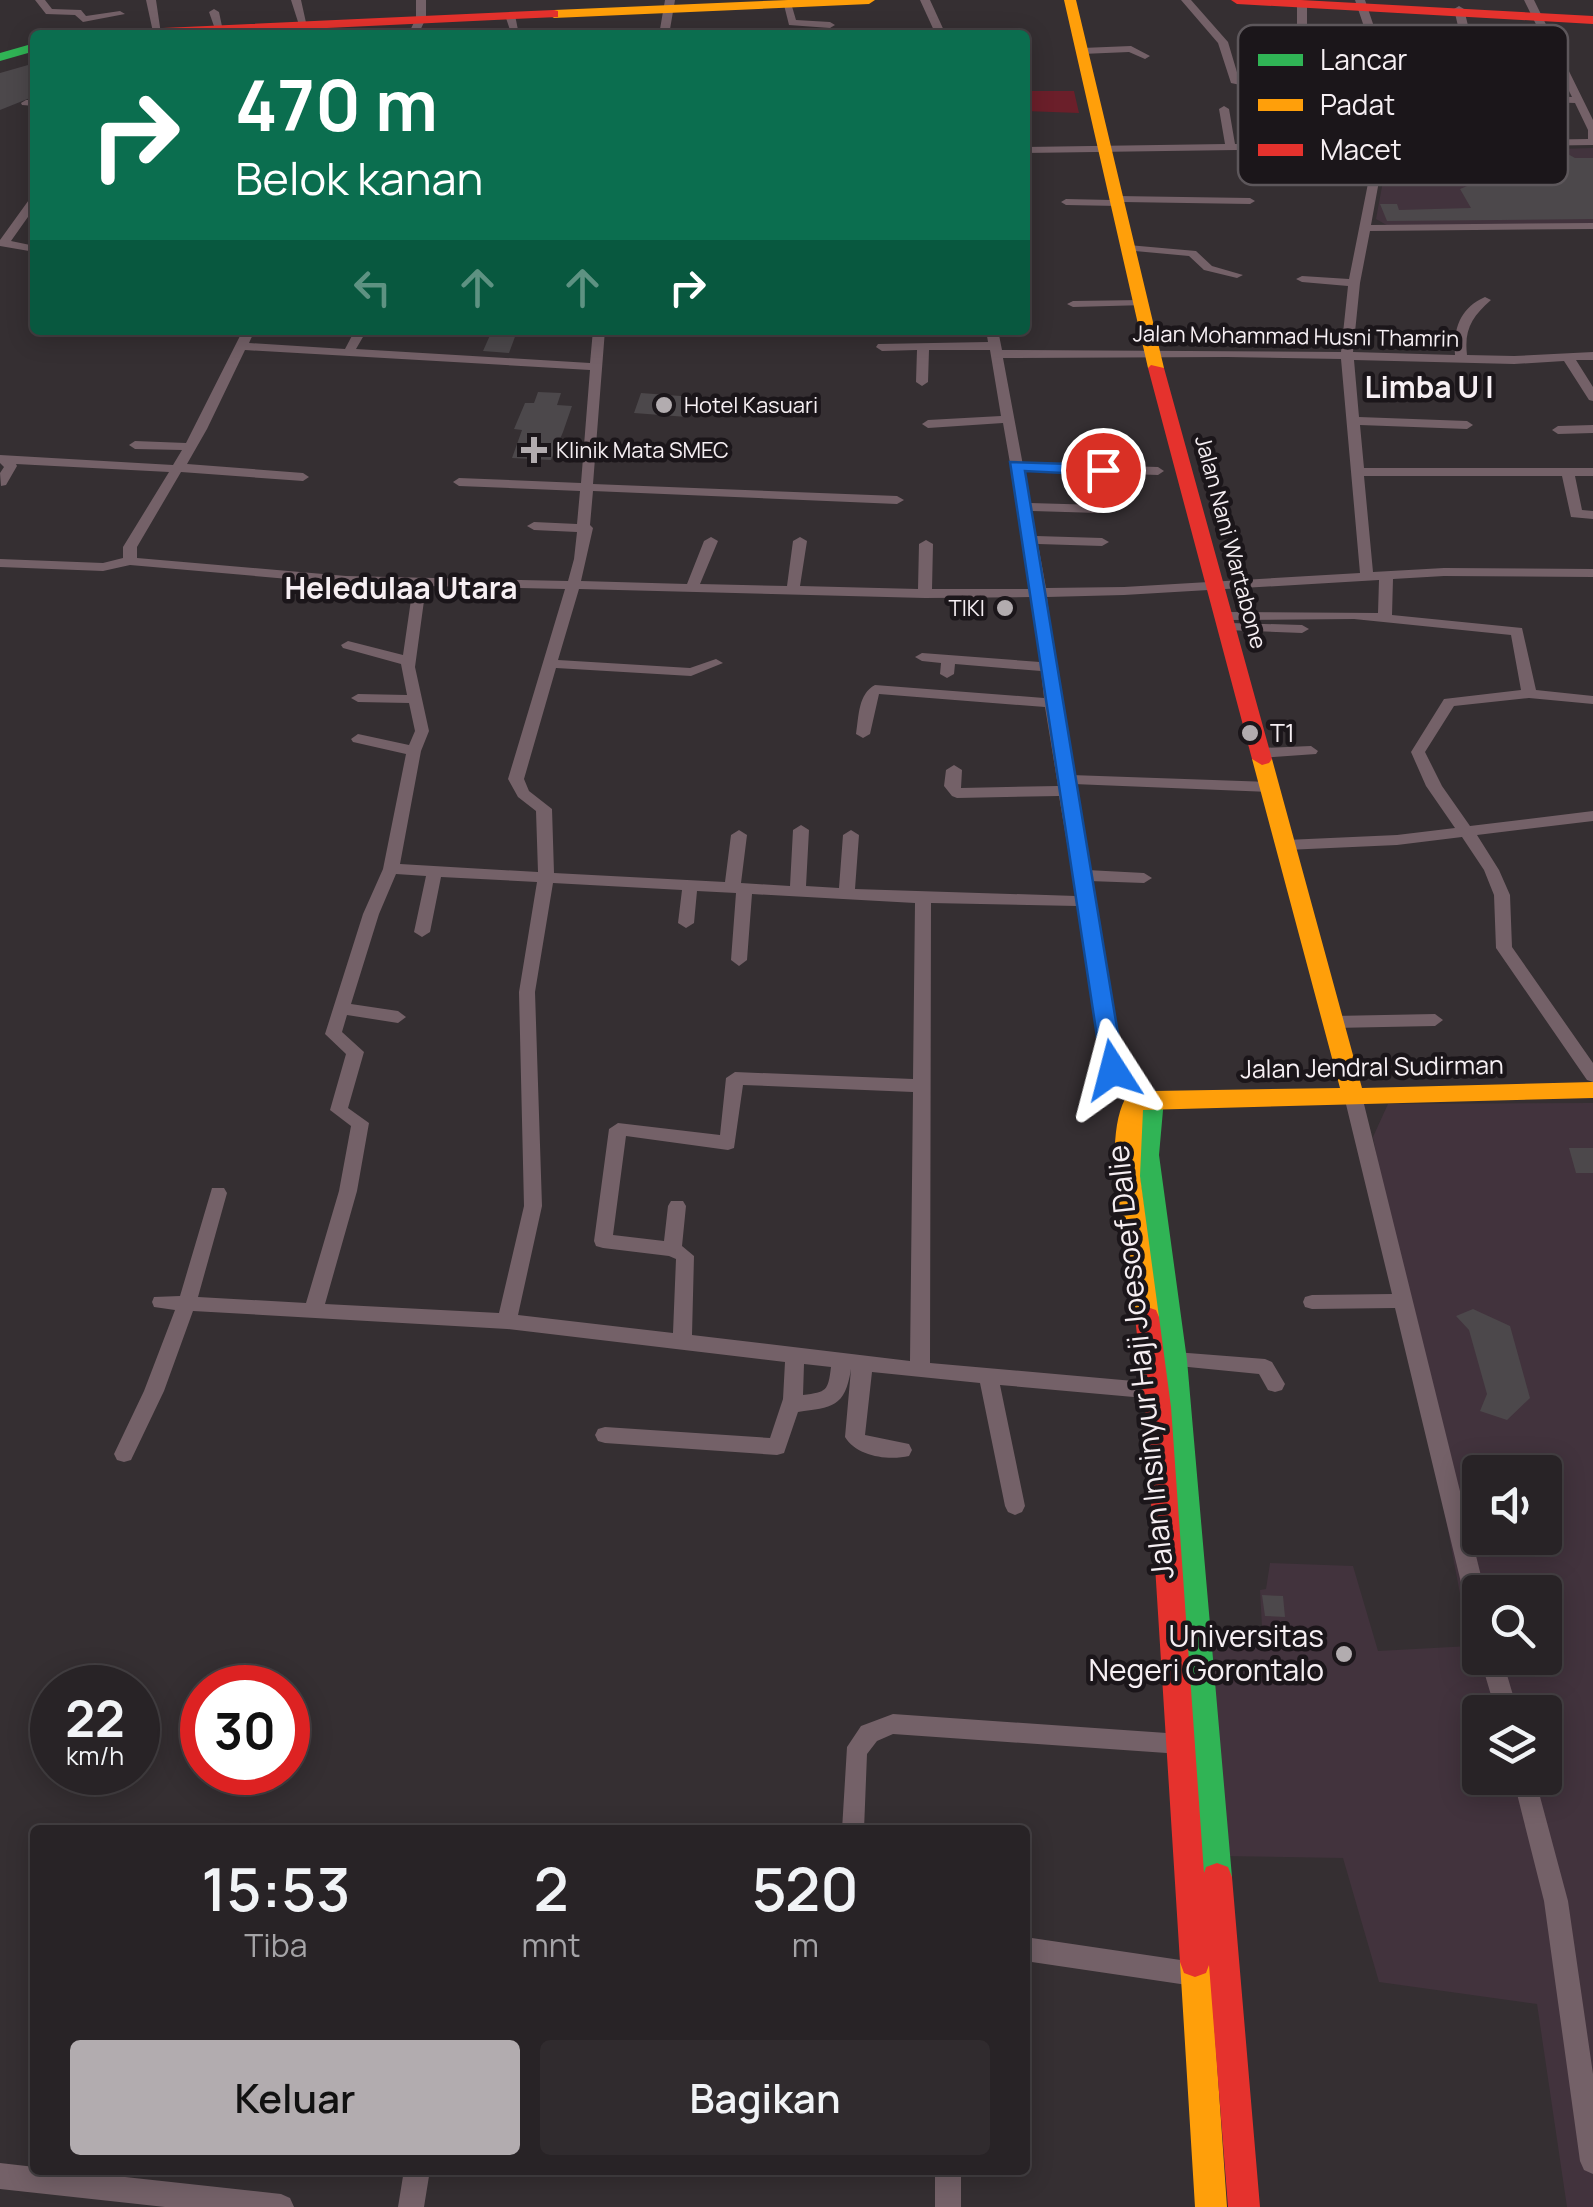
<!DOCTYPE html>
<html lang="id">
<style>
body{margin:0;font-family:Manrope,sans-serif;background:#302b2e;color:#f1f3f6;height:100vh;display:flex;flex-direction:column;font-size:38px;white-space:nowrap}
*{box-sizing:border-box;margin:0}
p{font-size:32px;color:#a5a4a7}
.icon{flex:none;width:55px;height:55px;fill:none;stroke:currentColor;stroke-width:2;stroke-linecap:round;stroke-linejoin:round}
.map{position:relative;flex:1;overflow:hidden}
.drawer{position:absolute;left:30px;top:1825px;width:1000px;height:350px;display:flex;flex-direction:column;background:#282326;border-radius:10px;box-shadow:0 5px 25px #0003,0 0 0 2px #444043}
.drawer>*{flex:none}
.banner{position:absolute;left:30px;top:30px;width:1000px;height:305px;border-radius:10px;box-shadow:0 5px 25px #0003,0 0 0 2px #444043;background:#0b6e4f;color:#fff;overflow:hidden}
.tools{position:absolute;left:1462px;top:1455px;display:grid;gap:20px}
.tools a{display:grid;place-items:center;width:100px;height:100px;border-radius:10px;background:#282326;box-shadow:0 5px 25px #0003,0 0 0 2px #444043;font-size:50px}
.speed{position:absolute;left:30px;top:1665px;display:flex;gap:20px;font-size:50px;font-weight:700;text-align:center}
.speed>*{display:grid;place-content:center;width:130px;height:130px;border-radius:50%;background:#282326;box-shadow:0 5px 25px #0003,0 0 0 2px #444043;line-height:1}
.speed small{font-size:25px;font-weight:400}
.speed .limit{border:15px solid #d22;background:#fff;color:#111}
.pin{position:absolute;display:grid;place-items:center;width:85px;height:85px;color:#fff;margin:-42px;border:5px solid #fff;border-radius:50%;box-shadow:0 2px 10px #0007}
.me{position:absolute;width:110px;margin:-55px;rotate:351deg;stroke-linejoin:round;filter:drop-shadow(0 0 8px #0008)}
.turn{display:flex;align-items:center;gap:35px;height:210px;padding:0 40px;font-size:45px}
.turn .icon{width:130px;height:130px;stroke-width:2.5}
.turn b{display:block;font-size:70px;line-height:85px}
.lanes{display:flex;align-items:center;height:95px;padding:0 40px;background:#0003;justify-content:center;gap:50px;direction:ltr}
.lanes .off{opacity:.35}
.eta{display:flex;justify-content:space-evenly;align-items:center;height:170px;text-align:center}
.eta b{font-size:60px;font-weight:600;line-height:70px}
.action{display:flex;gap:20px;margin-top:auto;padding:20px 40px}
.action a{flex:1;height:115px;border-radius:10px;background:#b2acaf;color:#111;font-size:40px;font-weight:600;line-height:115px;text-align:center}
.action a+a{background:#302b2e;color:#f1f3f6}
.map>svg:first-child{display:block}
</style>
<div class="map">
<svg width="1593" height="2207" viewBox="0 0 1593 2207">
<rect width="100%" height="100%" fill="#352f32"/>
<!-- built -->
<path fill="#42333d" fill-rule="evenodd" d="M1593 148V226L1390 227 1376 219 1388 154Z
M1593 1103V2207H1567L1537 2004 1379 1982 1343 1858 1221 1856 1207 1641 1263 1646 1260 1590 1266 1589 1270 1563 1353 1566 1378 1651 1470 1646 1373 1137 1388 1104ZM1480 1472H1545V1538H1480ZM1480 1592H1545V1658H1480ZM1480 1712H1545V1778H1480Z"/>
<!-- green -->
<path fill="#6b1f2a" d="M1025 91H1074L1079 113 1025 111Z"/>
<!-- building -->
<path fill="#4c484b" d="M35 63V96L0 110V73Z
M1566 153 1575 158H1593V219L1387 221 1380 204H1397L1399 210 1471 208 1460 189 1508 169H1497L1490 154Z
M491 333 516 334 509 353 483 351Z
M538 392 561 393 557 405 572 406 563 432 551 460 512 458 522 430 514 429 525 403H534Z
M641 393 694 397 687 417 634 413Z
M1569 1148H1593V1173H1576Z
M1473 1309 1510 1326 1530 1398 1507 1420 1480 1411 1487 1394 1469 1330 1456 1316Z
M1262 1595 1283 1596 1285 1617 1265 1616Z"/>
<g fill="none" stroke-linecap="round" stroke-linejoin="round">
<!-- street -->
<path fill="#746168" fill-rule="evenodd" d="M35 0H45L52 9 81 10 86 16 120 11 125 14 83 22 75 15 46 14Z
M146 0H156L161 34 153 32Z
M291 0H301L307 27 299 25Z
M416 0H426V18L418 35H408L416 18Z
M665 0H675L669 35H659Z
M920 0H930L946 35H936Z
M1181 0H1191L1228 42 1239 79 1383 109 1386 92 1355 0H1365L1396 92 1387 142 1588 139V130L1575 103 1520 101 1515 98 1520 95 1572 97 1559 71 1492 68 1461 39 1454 9 1459 6 1464 9 1471 38 1498 63 1556 65 1524 0H1534L1593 120V145L1385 148 1371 225 1593 223V229L1370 231 1360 283 1353 352 1455 355C1453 329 1460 308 1485 297L1491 300C1472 317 1464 329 1467 355L1514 356 1593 352V360H1576L1593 387V401L1589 400 1564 361 1514 364 1354 360 1359 417 1467 421 1473 425 1467 429 1360 425 1364 468H1593V476H1575L1582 510 1593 511V519L1571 517 1562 476H1364L1373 572 1444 568 1593 569V577L1444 576 1393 579 1392 615 1522 628 1536 690 1593 696V704L1529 698 1454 706 1425 752 1442 786 1470 826 1593 811V821L1477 835 1499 870 1510 895 1512 947 1593 1063V1082L1587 1080 1496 948 1494 895 1484 870 1462 837 1397 845 1286 850 1278 845 1286 840 1397 835 1455 828 1426 786 1411 752 1444 699 1521 690 1511 635 1354 619 1226 620 1219 616 1226 612 1378 613 1379 580 1124 595 1047 597 1060 713 1071 775 1270 782 1278 787 1270 792 1073 784 1087 870 1144 873 1152 878 1144 883 1089 881 1121 1069 1149 1110 1146 1114H1134L1104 1070 1077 906 931 903 930 1363 1156 1383 1163 1385 1166 1391 1163 1397 1156 1399 1000 1385 1025 1506 1022 1512 1015 1515 1008 1512 1005 1506 980 1383 872 1372 865 1435 909 1444 912 1450 909 1456C888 1461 856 1456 845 1437L851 1369C845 1408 832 1407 798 1412L784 1453 777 1455 605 1443 598 1441 595 1435 598 1429 605 1427 770 1438 783 1399 785 1362 507 1329 193 1311 164 1391 131 1460 124 1462 117 1460 114 1454 144 1391 175 1310 154 1307 152 1302 154 1297 180 1296 212 1188H224L227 1193 198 1297 306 1303 339 1191 351 1126 330 1110 346 1054 325 1034 363 914 383 869 406 754 353 742 351 739 358 734 409 745 415 731 409 703 358 702 351 698 358 694 407 695 401 664 343 648 341 645 348 641 403 655 413 586 346 584 130 565 103 571 0 567V559L103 563 123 558V547L169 472 16 464 17 466 6 485 1 486 0 473 4 467 0 463V455L173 465 182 450 135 449 129 445 135 441 186 443 243 330H255L249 343 345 349 355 330H367L356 349 590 363 593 330H605L593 484 897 496 904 500 897 504 593 491 590 525 593 528 581 581 687 584 704 541 711 537 718 541 700 584 787 586 793 541 800 537 807 541 800 586 918 589 919 544 926 540 933 544 932 589H1032L1003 423 928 428 922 424 928 420 1001 416 990 350H929L928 382 922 386 916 382 917 350 882 351 876 347 878 344 988 342 986 330H998L1002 350 1341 352 1348 286 1302 282 1296 279 1302 276 1349 279 1375 148 1025 153V147L1225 144 1219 109 1224 106 1229 109 1235 144 1376 142 1381 115 1231 83 1218 43ZM245 350 590 370 581 483 459 478 453 482 459 486 580 491 577 524 534 522 527 526 534 530 577 532 574 559 568 581 346 576 137 558V547L181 472 303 481 309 477 303 473 187 464 207 429ZM1227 357 1341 359 1360 573 1124 587 1046 588 1038 544 1102 546 1109 542 1102 538 1036 536 1032 511 1099 513 1106 509 1099 505 1030 503 1003 358ZM426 586 565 589 508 779 518 797 536 811 538 872 400 864 421 751 429 731 415 667ZM579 589 925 598 1033 597 1040 662 922 653 915 657 922 661 941 663 940 674 947 678 954 674 955 664 1041 671 1044 698 875 685C858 694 859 716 856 734L863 738 870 734 879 694 1045 707 1058 786 961 788 962 770 954 765 946 770 944 786 952 796 957 798 1059 796 1076 896 855 889 859 835 851 830 843 835 839 888 806 886 809 830 801 825 793 830 790 886 741 883 747 835 739 830 731 835 725 882 554 873 552 809 529 791 524 779 556 668 691 676 723 663 716 659 690 668 558 660ZM396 874 426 876 414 932 422 937 430 932 441 877 537 882 519 992 524 1206 499 1313 325 1304 357 1191 369 1123 348 1108 364 1052 342 1032 347 1015 398 1023 406 1017 398 1011 351 1004 379 914ZM553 883 682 890 678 923 686 928 694 923 697 891 736 893 731 960 739 966 747 960 752 894 915 903 913 1079 735 1072 726 1078 720 1135 618 1123 609 1129 594 1241 596 1246 603 1248 669 1256 676 1259 673 1333 518 1315 542 1206 535 992ZM743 1085 913 1092 910 1361 692 1335 694 1256 682 1246 686 1206 683 1201H671L668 1206 664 1241 613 1235 626 1136 728 1150 734 1148ZM804 1364 831 1367C828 1391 827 1392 803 1395Z
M783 1 791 3 796 20 830 22 835 25 830 28 789 25Z
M1302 1 1307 4V28L1302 31 1297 28V4Z
M214 9 219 12 223 31 215 29 209 12Z
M510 12 515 15 519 35 511 33 505 15Z
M1131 46 1150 56 1145 59 1129 52 1082 54 1077 51 1082 48Z
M26 100H35V106L22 105 21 103Z
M35 196V207L11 241 35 246V252L0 246V240L31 197Z
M1117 196 1250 198 1255 201 1250 204 1123 202 1118 206 1066 205 1061 202 1066 199 1112 200Z
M1128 245 1196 251 1212 266 1243 275 1237 278 1204 270 1189 256 1124 250 1122 248Z
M1142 300 1148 303 1146 305 1073 307 1067 304 1073 301Z
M1593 425V433L1558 434 1552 430 1558 426Z
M1052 464 1158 467 1164 471 1158 475 1047 471V465Z
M1230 623 1302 625 1309 629 1302 633 1225 630 1223 627Z
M1311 746 1318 751 1316 754 1261 758 1254 753 1261 748Z
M1435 1014 1443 1020 1435 1026 1333 1028 1325 1022 1333 1016Z
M1353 1090 1362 1096 1485 1592H1480V1625L1472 1623 1469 1616 1395 1308 1312 1309 1305 1307 1303 1302 1305 1297 1312 1295 1392 1294 1344 1096Z
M1175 1352 1265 1359 1272 1362 1285 1384 1282 1390 1275 1392 1268 1390 1259 1374 1168 1365 1165 1360 1168 1355Z
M1480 1658H1502L1518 1712H1496Z
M893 1714 1181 1734 1189 1737 1192 1744 1189 1751 1181 1754 893 1734 877 1741 867 1754 864 1830H842L847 1747 861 1726Z
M1513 1778H1535L1568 1901 1593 2074V2174L1584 2170 1580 2161 1544 1901Z
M1025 1937 1194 1962 1202 1966 1206 1974 1202 1982 1194 1986 1025 1961Z
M0 2163 35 2167V2170H61L281 2194 290 2198 294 2207H165L0 2189Z
M404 2170H430L424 2207H398Z
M935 2170H961V2207H935Z"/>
<!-- fast -->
<path fill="#30b455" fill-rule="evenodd" d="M35 43V51L0 61V53Z
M1153 1091 1164 1099 1159 1155 1187 1360 1232 1877 1228 1887 1217 1891 1206 1887 1202 1877 1163 1360 1137 1155 1142 1099Z"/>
<!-- slow -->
<path fill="#ff9f0a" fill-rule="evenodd" d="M788 0H875L869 4 554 18 548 14 554 10Z
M1064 0H1076L1164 368 1161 371 1148 368Z
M1262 753 1272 759 1362 1088 1593 1082V1098L1143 1110 1140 1176 1159 1317 1156 1324 1147 1327 1138 1324 1135 1317C1127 1263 1100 1147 1125 1099L1153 1091 1340 1088 1252 759Z
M1195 1947 1206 1951 1210 1962 1227 2207H1195L1180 1962 1184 1951Z"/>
<!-- jam -->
<path fill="#e5322d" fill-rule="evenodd" d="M1231 0H1301L1593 16V24L1237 4Z
M554 10 558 11V17L178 35H91L97 31Z
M1151 365 1164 368 1272 759 1269 763 1262 765 1252 759 1148 368Z
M1147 1307 1156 1310 1159 1317 1171 1407 1204 1873 1206 1867 1217 1863 1228 1867 1232 1877 1260 2207H1228L1209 1965 1206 1973 1195 1977 1184 1973 1180 1962 1145 1407 1135 1317 1138 1310Z"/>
</g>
<!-- route -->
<path fill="#1a73e8" stroke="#114b97" stroke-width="2.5" d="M1010 462 1103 465 1111 470 1103 475 1025 471 1124 1070 1113 1078 1102 1070Z"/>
<!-- markers -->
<g fill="#b2acaf" stroke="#1b161a" stroke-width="4">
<circle cx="664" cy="405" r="10"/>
<path d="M529 435h10v10h10v10h-10v10h-10v-10h-10v-10h10z"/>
<circle cx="1005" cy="608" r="10"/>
<circle cx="1250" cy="733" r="10"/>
<circle cx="1344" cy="1654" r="10"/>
</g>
<g text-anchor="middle" stroke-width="9" stroke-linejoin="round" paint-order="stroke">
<!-- far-street labels -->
<g font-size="22" fill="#f6eff3" stroke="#1b161a">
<text transform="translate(1296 336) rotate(1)" y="8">Jalan Mohammad Husni Thamrin</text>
<text transform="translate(1231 542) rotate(75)" y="8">Jalan Nani Wartabone</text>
</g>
<!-- far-poi labels -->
<g font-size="22" fill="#f6eff3" stroke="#1b161a" text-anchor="start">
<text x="684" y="413">Hotel Kasuari</text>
<text x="556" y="458">Klinik Mata SMEC</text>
<text x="985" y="616" text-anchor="end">TIKI</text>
</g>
<!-- poi labels -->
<g font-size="25" fill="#f6eff3" stroke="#1b161a" text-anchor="start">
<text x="1270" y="742">T1</text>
</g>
<!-- street labels -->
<g font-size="25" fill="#f6eff3" stroke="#1b161a">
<text transform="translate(1372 1067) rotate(-1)" y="9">Jalan Jendral Sudirman</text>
</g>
<!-- far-district labels -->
<g font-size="30" font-weight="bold" fill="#f6eff3" stroke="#1b161a">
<text x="1429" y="398">Limba U I</text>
<text x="401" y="599">Heledulaa Utara</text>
</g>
<!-- near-street labels -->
<g font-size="30" fill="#f6eff3" stroke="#1b161a">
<text transform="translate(1141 1362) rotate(-96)" y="10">Jalan Insinyur Haji Joesoef Dalie</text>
</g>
<!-- near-poi labels -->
<g font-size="30" fill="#f6eff3" stroke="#1b161a" text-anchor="end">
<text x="1324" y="1647">Universitas<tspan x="1324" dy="34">Negeri Gorontalo</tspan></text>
</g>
</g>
<!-- legend -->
<rect x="1238" y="25" width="330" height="160" rx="15" fill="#1b161a" stroke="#5d575b" stroke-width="2.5"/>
<rect x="1258" y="54" width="45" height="12" fill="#30b455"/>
<rect x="1258" y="99" width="45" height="12" fill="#ff9f0a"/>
<rect x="1258" y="144" width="45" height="12" fill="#e5322d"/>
<g font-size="28" fill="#f6eff3">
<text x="1320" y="70">Lancar</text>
<text x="1320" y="115">Padat</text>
<text x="1320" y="160">Macet</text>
</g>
</svg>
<div class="tools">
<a><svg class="icon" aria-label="sound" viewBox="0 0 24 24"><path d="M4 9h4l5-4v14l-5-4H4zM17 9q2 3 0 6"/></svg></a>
<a><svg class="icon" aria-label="search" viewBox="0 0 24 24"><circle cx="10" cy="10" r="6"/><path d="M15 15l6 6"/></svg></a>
<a><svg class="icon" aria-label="layers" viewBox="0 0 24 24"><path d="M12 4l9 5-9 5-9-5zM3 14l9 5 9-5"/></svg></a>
</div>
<div class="speed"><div>22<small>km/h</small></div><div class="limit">30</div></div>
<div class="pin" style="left:1103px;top:470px;background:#d93025"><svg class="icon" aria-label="arrive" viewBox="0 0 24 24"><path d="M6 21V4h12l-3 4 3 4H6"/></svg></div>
<svg class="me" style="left:1113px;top:1070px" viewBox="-20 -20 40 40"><path d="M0-17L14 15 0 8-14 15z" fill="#1a73e8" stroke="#fff" stroke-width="4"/></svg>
<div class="banner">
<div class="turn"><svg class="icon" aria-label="right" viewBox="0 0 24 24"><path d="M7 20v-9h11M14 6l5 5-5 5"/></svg><div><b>470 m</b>Belok kanan</div></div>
<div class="lanes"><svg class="icon off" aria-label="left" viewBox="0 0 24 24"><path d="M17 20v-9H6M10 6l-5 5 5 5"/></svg><svg class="icon off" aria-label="ahead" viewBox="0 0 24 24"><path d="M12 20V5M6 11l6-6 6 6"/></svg><svg class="icon off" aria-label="ahead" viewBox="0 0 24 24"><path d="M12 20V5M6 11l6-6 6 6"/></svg><svg class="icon" aria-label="right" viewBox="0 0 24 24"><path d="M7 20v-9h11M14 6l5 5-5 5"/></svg></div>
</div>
<section class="drawer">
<div class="eta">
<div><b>15:53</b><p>Tiba</p></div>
<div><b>2</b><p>mnt</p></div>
<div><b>520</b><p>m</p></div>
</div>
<div class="action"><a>Keluar</a><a>Bagikan</a></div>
</section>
</div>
